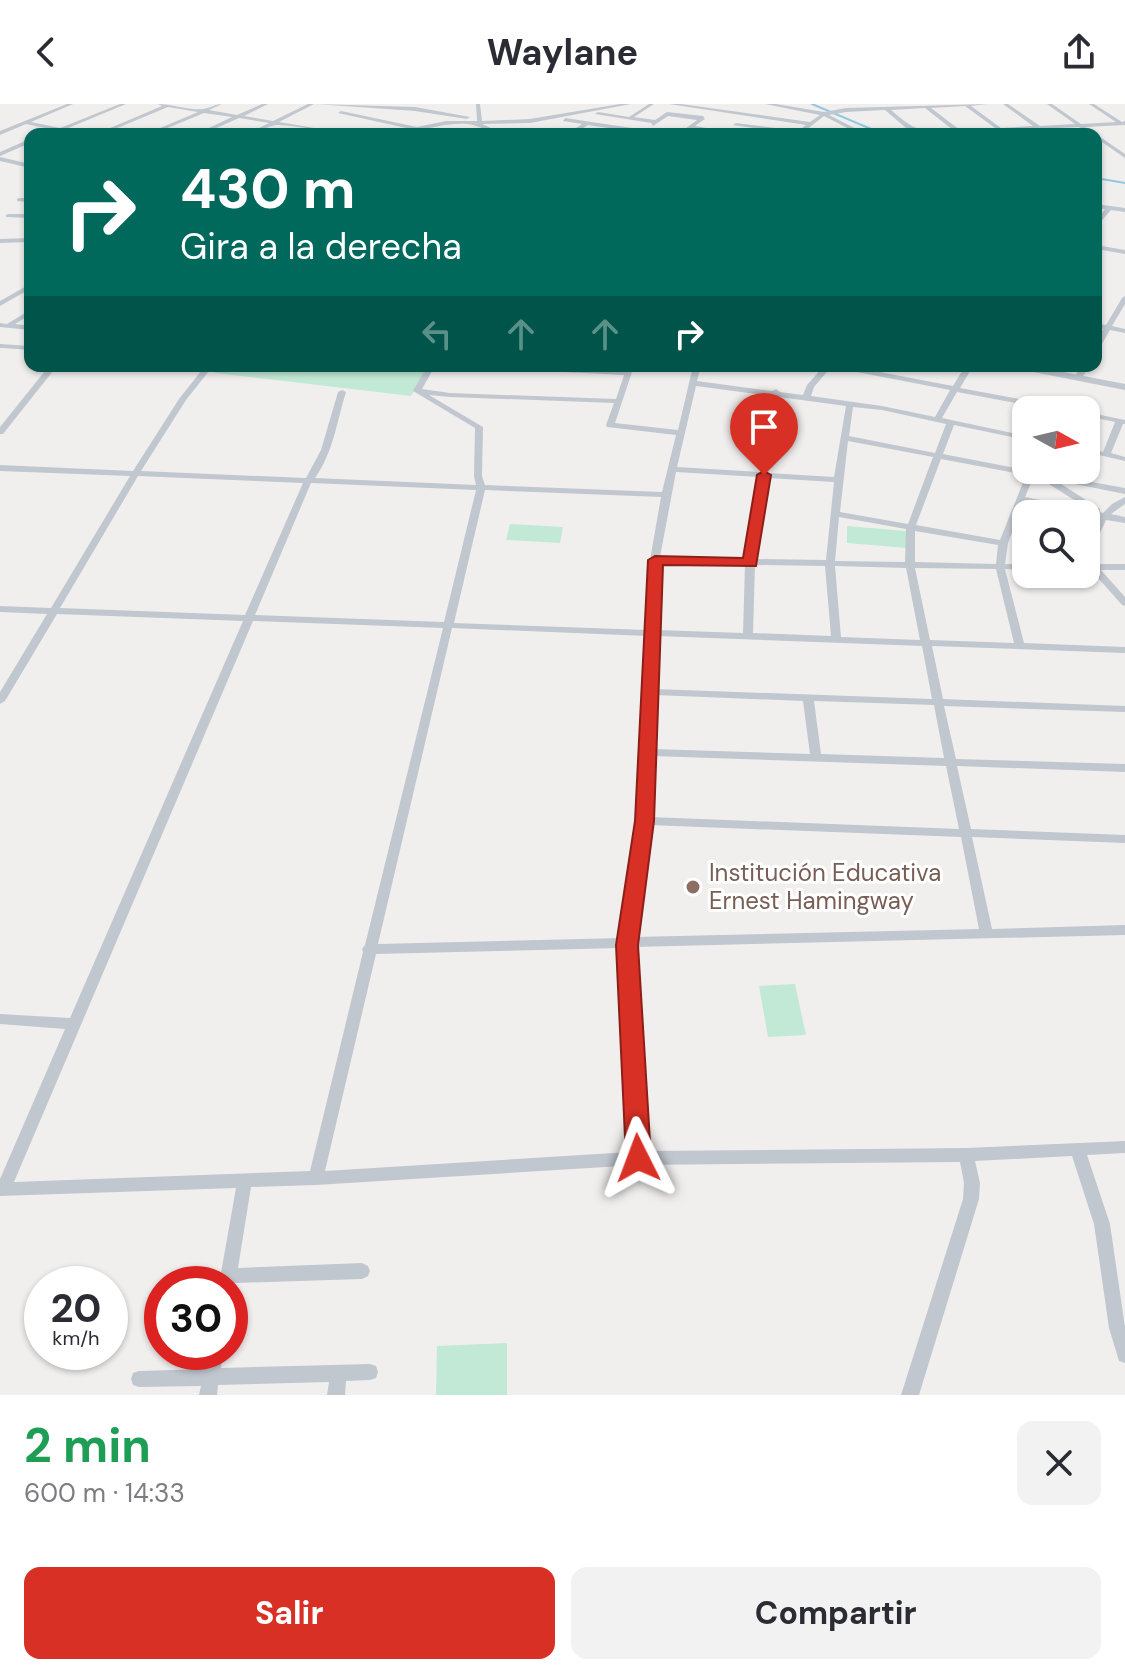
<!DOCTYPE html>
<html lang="es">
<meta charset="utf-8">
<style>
body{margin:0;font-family:"DM Sans",sans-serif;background:#f2f2f3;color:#2b2b33;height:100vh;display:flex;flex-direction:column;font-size:30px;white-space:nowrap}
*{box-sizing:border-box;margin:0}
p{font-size:26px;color:#7c7c81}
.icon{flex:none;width:44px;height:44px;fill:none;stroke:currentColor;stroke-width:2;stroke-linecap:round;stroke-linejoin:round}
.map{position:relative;height:1291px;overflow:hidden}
.drawer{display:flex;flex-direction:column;background:#fff;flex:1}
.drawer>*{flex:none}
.top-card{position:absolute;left:24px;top:24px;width:1078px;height:244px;border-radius:16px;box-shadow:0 2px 6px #0004;background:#00695c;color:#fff;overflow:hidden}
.needle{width:52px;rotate:98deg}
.fabs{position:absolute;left:1012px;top:292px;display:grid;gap:16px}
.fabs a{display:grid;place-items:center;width:88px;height:88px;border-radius:16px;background:#fff;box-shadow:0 2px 6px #0004;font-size:40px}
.speed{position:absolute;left:24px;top:1162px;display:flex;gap:16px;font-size:40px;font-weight:700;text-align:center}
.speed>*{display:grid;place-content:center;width:104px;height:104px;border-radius:50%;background:#fff;box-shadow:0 2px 6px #0004;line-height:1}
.speed small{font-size:20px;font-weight:400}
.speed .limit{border:12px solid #d22;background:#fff;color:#111}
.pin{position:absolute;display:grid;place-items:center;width:68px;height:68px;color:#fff;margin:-82px -34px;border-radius:50% 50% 50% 0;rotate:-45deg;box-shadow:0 0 8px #0007}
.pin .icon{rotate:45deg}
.me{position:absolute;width:88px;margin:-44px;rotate:357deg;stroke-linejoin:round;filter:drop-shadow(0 0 6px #0008)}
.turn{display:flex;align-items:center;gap:28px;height:168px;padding:0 24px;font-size:36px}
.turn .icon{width:104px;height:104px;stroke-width:2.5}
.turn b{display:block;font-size:56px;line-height:68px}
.lanes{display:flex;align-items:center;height:76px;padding:0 24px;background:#0003;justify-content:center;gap:40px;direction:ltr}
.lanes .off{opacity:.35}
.round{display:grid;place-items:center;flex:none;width:84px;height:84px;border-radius:16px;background:#f2f2f3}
.headline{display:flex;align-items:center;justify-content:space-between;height:136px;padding:0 24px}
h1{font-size:48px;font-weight:700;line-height:60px;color:#1e9e55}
.action{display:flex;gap:16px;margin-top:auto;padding:16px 24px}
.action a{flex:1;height:92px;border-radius:16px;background:#d93025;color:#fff;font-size:32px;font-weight:700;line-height:92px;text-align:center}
.action a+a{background:#f2f2f3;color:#2b2b33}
header{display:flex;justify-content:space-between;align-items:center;height:104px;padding:0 24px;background:#fff;font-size:36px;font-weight:700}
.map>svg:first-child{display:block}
</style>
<header><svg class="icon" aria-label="back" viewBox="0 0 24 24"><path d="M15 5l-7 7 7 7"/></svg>Waylane<svg class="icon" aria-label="share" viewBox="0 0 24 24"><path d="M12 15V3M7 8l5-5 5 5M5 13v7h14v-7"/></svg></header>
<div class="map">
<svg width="1125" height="1291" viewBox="0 0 1125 1291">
<rect width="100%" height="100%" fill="#f1efee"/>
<!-- green -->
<path fill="#c2e9d6" d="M220 262H428L411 292 215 269Z
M510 420 563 423 560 439 506 436Z
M847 422 906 427 907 444 847 439Z
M795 880 806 931 768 933 759 882Z
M507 1239V1291H436L437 1242Z"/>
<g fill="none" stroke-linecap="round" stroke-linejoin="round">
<!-- stream -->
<path stroke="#94c7e1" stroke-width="2" d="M812 0 883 30
M1096 74 1125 79"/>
<!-- minor -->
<path fill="#c1c7cf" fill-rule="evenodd" d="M67 0H73L31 18 60 24 120 0H126L66 25 89 30 61 27 53 30H45L54 26 26 20 0 31V27Z
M158 0C171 0 193 7 203 5 211 4 215 0 222 0L209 6 237 11 262 0H268L244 12 273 17 308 0H314L279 18 349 30C325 30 301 21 278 21 267 21 259 30 247 30L269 19 239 14 203 30H196L232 13 204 9 153 30H146L198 8 168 3 103 30H96L162 2Z
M315 0 415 3 470 13 467 15 415 7Z
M476 0H480L482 17 530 15 620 0H631L530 19 482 20 504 30C490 30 480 21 467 20 441 18 416 30 390 30L411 25 338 9 341 7 417 23 446 17H477Z
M649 0H654L634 13 655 16 667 8 703 12 705 15 695 22 740 30H726L692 25 684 30H678L697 16 668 12 653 22 651 19 595 10 598 8 629 13Z
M669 0H681L810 18 820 11 765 0H776L824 8 846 4 987 0 971 2 1001 24 1033 22 1003 0H1008L1040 22 1075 20 1047 0H1052L1081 20 1116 18 1089 0H1094L1122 18 1125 17V21L1085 23 1096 30H1090L1079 23 936 30H901L918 28 906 24 885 6 846 8 829 11 866 30H859L824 12 801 30H795L733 21 736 19 798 27 806 21ZM965 2 995 24 960 26 931 4ZM925 4 953 26C919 28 917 28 891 6Z
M565 14 659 28 662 30H648L588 21 574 30H567L582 20 563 17Z
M1096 30 1125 50V54L1096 34Z
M30 35V39L0 52V48Z
M0 53 30 60V64L0 57Z
M19 94H30V98L17 97V95Z
M1096 100 1125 104V108L1111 106 1096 123V117L1105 105 1096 104Z
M8 110H30V114L6 113V111Z
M30 134V138L0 139V135Z
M1096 141 1125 146V150L1096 145Z
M30 180V185L0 202V197Z
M1125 192V200L1112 222 1125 225V229L1110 226 1099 245H1096V237L1103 225 1096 223V219L1106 221 1122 194Z
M30 206V211L15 220 30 222V226L0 223V219L7 220Z
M0 240 30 242V246L3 244H0Z
M49 262H57L3 330H0V323Z
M205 262H213L186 296 141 367 306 374 321 346 338 288 342 286 346 288C337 317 333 349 315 374L476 381 474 372 475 324 413 287 427 262H435L422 285 450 289 616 295 624 271 483 264 479 262H530L626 267 628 262H634L615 319 678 326 693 262H701L697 277 772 287 776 285 780 288 803 291 807 281 824 262H832L814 283 811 292 882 302 935 313 950 286 836 264 832 262H848L953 282 965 262H973L960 284 1067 304 1068 306H1052L957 288 942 314 1026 332V336L954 321 943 350 1026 366H1036V368L1125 384V390L1055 376 1100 405V408L1103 409 1112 400 1125 393V400L1111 410 1125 413V419L1106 416 1100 429 1094 458 1096 460H1125V466H1101L1125 493V502L1122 501 1091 466H1086C1086 447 1090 430 1099 413L1024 398 1008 439 1005 460H1026V466L1005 465 1024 539 1125 543V549L932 542 943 595 1125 602V608L944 602 956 655 1125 660V668L957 662 971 725 1125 731V739L972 733 992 825 1125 821V831L634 843 645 1047 966 1044 1125 1037V1049L1087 1051 1110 1120 1125 1223V1259L1119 1257 1109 1224 1094 1120 1072 1052 975 1057 980 1079 979 1095 919 1291H901L963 1095 964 1079 960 1058 638 1061 316 1081 251 1083 238 1164 362 1159 368 1162 370 1167 368 1172 362 1175 235 1179 233 1185 230 1186V1180H219L236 1084 0 1092V1075L65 925 0 920V910L70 914 243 517 57 510 5 597 0 600V588L47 510 0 508V502L51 504 130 372 0 367V361L133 367 179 295ZM696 282 771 292 760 368 677 363ZM429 291 450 293 614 299 606 321 607 323 676 331 662 388 485 381 482 372 483 323ZM779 293 846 302 834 373 768 369ZM853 303 882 306 946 320 935 349 849 332ZM848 337 933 353 908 420 840 408ZM941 355 1026 371 1000 436 916 421ZM676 368 759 373 746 455 660 453ZM138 372 303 379 245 511 60 504ZM1034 372 1043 374 1044 377 1090 406 1025 393ZM767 374 834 378 826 456 755 455ZM311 379 476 386 444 518 255 511ZM485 386 661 393 650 456 647 526 454 519ZM839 413 906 425 905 458 835 457ZM915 427 998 441 996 460 915 458ZM660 459 745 460 743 529 657 526ZM755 461 825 462 831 532 753 529ZM835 462 906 464 920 536 841 533ZM915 464 996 465 1014 539 930 536ZM253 517 443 524 365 841 362 845 363 848 310 1067 14 1078ZM452 524 647 532 638 717 622 834 378 840ZM657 532 922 542 932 595 655 585ZM655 591 803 597 810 650 653 645ZM814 597 934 601 944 654 821 650ZM652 652 946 662 959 725 650 713ZM649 721 961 733 979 825 634 833ZM621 844 630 1048 325 1067 376 850Z
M1081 262H1089L1081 276H1075L1074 274Z
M1086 308 1125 316V320H1123L1111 349 1125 353V357L1086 348V344L1103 348 1115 318 1086 312Z
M207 1248H223L221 1264 370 1260 376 1262 378 1268 376 1274 370 1276 346 1277 345 1291H327L329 1278 218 1281 217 1291H199L201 1282 139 1283 133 1281 131 1275 133 1269 139 1267 204 1265Z"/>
<!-- tertiary -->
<path fill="#c1c7cf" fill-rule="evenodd" d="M1013 262H1032L1125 280V286L1018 265Z"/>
</g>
<!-- route -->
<path fill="#d93025" stroke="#8d1f18" stroke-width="2" d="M764 367 771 371 756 462 663 461 654 717 638 841 651 1054 647 1061 638 1064 630 1061 626 1054 616 841 635 717 648 456 655 452 743 454 757 371Z"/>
<!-- markers -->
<circle fill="#8d6e63" stroke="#fff" stroke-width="3" cx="693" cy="783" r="8"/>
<g text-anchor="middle" stroke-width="6" stroke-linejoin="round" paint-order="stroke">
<!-- education labels -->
<g font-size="24" fill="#785e54" stroke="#fff" text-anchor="start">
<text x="709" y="777">Institución Educativa<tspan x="709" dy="28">Ernest Hamingway</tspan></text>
</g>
</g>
</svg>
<div class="fabs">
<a><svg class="needle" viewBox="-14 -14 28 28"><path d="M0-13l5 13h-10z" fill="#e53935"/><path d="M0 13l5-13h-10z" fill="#7c7c81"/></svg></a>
<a><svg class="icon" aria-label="search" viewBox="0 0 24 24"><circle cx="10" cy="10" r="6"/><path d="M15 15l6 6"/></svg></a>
</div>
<div class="speed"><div>20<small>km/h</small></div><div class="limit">30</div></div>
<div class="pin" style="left:764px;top:371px;background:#d93025"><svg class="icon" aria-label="arrive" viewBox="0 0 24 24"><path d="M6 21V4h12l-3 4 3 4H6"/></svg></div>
<svg class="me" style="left:638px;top:1054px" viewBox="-20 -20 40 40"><path d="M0-17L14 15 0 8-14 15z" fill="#d93025" stroke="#fff" stroke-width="4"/></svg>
<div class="top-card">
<div class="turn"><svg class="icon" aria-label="right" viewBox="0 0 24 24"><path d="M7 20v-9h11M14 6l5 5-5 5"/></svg><div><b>430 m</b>Gira a la derecha</div></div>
<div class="lanes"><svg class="icon off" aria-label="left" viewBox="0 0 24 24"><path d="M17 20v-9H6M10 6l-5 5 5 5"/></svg><svg class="icon off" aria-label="ahead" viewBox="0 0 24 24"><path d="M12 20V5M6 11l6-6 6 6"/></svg><svg class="icon off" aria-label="ahead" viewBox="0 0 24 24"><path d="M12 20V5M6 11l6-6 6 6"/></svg><svg class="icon" aria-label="right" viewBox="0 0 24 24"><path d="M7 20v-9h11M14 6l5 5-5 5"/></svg></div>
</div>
</div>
<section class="drawer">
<div class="headline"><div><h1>2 min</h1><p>600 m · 14:33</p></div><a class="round"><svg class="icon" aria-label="close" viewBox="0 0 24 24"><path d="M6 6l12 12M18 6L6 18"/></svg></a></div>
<div class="action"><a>Salir</a><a>Compartir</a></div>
</section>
